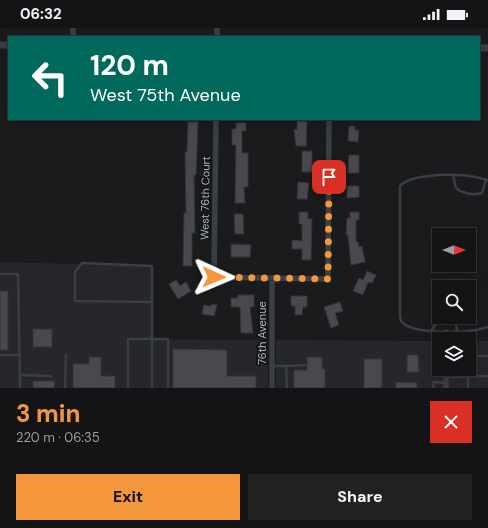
<!DOCTYPE html>
<meta charset="utf-8">
<style>
body{margin:0;font-family:"DM Sans",sans-serif;background:#212123;color:#f1f3f6;height:100vh;display:flex;flex-direction:column;font-size:15px;white-space:nowrap}
*{box-sizing:border-box;margin:0}
p{font-size:13px;color:#9d9ea1}
.icon{flex:none;width:22px;height:22px;fill:none;stroke:currentColor;stroke-width:2;stroke-linecap:round;stroke-linejoin:round}
.map{position:relative;height:360px;overflow:hidden}
.details{display:flex;flex-direction:column;background:#141416;flex:1}
.details>*{flex:none}
.hud{position:absolute;left:8px;top:8px;width:472px;height:84px;border-radius:0px;box-shadow:0 4px 16px #0002,0 0 0 1px #333335;background:#00695c;color:#fff;overflow:hidden}
.needle{width:26px;rotate:90deg}
.fabs{position:absolute;left:432px;top:200px;display:grid;gap:8px}
.fabs a{display:grid;place-items:center;width:44px;height:44px;border-radius:0px;background:#141416;box-shadow:0 4px 16px #0002,0 0 0 1px #333335;font-size:20px}
.pin{position:absolute;display:grid;place-items:center;width:34px;height:34px;color:#fff;margin:-17px;border-radius:8px;box-shadow:0 2px 6px #0006}
.me{position:absolute;width:44px;margin:-22px;rotate:91deg;stroke-linejoin:round;filter:drop-shadow(0 0 3px #0008)}
.turn{display:flex;align-items:center;gap:14px;height:84px;padding:0 16px;font-size:18px}
.turn .icon{width:52px;height:52px;stroke-width:2.5}
.turn b{display:block;font-size:28px;line-height:34px}
.round{display:grid;place-items:center;flex:none;width:42px;height:42px;border-radius:0px;background:#212123}
.head{display:flex;align-items:center;justify-content:space-between;height:68px;padding:0 16px}
h1{font-size:24px;font-weight:800;line-height:30px;color:#f4963b}
.button{display:flex;gap:8px;margin-top:auto;padding:8px 16px}
.button a{flex:1;height:46px;border-radius:0px;background:#f4963b;color:#111;font-size:16px;font-weight:800;line-height:46px;text-align:center}
.button a+a{background:#212123;color:#f1f3f6}
.status{display:flex;justify-content:space-between;align-items:center;height:28px;padding:0 20px;background:#141416;direction:ltr}
.status svg{height:11px;fill:currentColor}
.map>svg:first-child{display:block}
</style>
<div class="status"><b>06:32</b><svg viewBox="0 0 49 12"><path d="M0 12V9h3v3zM5 12V6h3v6zM10 12V3h3v9zM15 12V0h3v12zM26 1h20v11H26zM47 4h2v5h-2z"/></svg></div>
<div class="map">
<svg width="488" height="360" viewBox="0 0 488 360">
<rect width="100%" height="100%" fill="#1a1b1d"/>
<!-- built -->
<path fill="#26272a" d="M0 234 152 238V311L268 312V360H0Z
M276 312 439 313V341H469V313H488V360H276Z"/>
<!-- building -->
<path fill="#47494d" stroke="#343539" d="M297 93 307 94 306 118H296L294 101 297 102Z
M188 94H198L196 147H194L195 205H192V238H183L184 185H186L185 124H187Z
M236 95H246V103H242V125H248V159H244L245 175H235L236 117H232V101H236Z
M349 98H355V102H359L358 114 348 113Z
M302 123H312V144H302Z
M349 127H359V145H348Z
M298 154 309 155 307 171H297Z
M347 158H359V169L347 170Z
M299 184H308V191H312L311 232H302V221H292V212L302 213V196H299Z
M350 184H359V192H356V214H358L359 219 362 218 365 234 351 237 348 207H346L347 190H350Z
M234 186H243L244 206H235Z
M231 216 251 217 250 229H231Z
M367 243 376 247 372 255 368 254 363 267 353 263 359 250 363 252Z
M176 252 180 258 186 254 191 263 178 271 169 256Z
M0 263H8V322H0Z
M238 267H254V279H250L253 305H241L240 279H231V270H238Z
M291 268H307V279H303L302 287H295V278H291Z
M340 274 343 283 335 285 339 297 331 300 324 279Z
M212 276 217 277 214 288 202 286 204 277 211 278Z
M33 301H52V319H33Z
M173 321 227 322V348H256V360H173Z
M407 327H418L419 344H407Z
M89 329H101V348H115V360H73V336H89Z
M307 329H322V341H325V360H294V342H307Z
M364 331H382V360H364Z
M33 353H55L54 360H33Z
M396 354 417 355V360H396Z"/>
<g fill="none" stroke-linecap="round" stroke-linejoin="round">
<!-- service -->
<path stroke="#3b3e42" stroke-width="2.5" d="M453 147 456 160C462 165 474 168 482 165L486 152
M488 152C479 150 469 147 460 147 446 146 409 147 400 158V287C400 290 400 293 403 295 415 307 473 305 488 299
M0 246H18L20 360
M152 274 75 273V244L82 235 152 238V360
M431 303 439 291C446 291 451 292 456 296L457 303
M0 327H20
M469 328H488
M272 338H286L287 360
M286 338 305 337
M20 347 51 348
M447 349 488 348
M468 349V360
M65 360 66 327
M128 360V311H168V360
M433 360 434 354 446 355"/>
<!-- minor -->
<path stroke="#3b3e42" stroke-width="5.5" d="M217 0V9
M73 9V0
M216 91 214 249 328 251 329 91
M272 250V360
M446 304V311
M446 360V341"/>
<!-- tertiary -->
<path stroke="#3b3e42" stroke-width="7" d="M0 17H9
M479 20H488"/>
</g>
<g fill="none" stroke-linecap="round" stroke-linejoin="round">
<!-- route -->
<path stroke="#f4963b" stroke-width="7" stroke-dasharray="0 12.6" d="M214 249 328 251 329 149"/>
</g>
<g text-anchor="middle" stroke-width="4" stroke-linejoin="round" paint-order="stroke">
<!-- street labels -->
<g font-size="11" fill="#adb4bc" stroke="#151618">
<text transform="translate(205 170) rotate(-89)" y="4">West 76th Court</text>
<text transform="translate(262 305) rotate(-90)" y="4">76th Avenue</text>
</g>
</g>
</svg>
<div class="fabs">
<a><svg class="needle" viewBox="-14 -14 28 28"><path d="M0-13l5 13h-10z" fill="#e53935"/><path d="M0 13l5-13h-10z" fill="#9d9ea1"/></svg></a>
<a><svg class="icon" aria-label="search" viewBox="0 0 24 24"><circle cx="10" cy="10" r="6"/><path d="M15 15l6 6"/></svg></a>
<a><svg class="icon" aria-label="layers" viewBox="0 0 24 24"><path d="M12 4l9 5-9 5-9-5zM3 14l9 5 9-5"/></svg></a>
</div>
<div class="pin" style="left:329px;top:149px;background:#d93025"><svg class="icon" aria-label="arrive" viewBox="0 0 24 24"><path d="M6 21V4h12l-3 4 3 4H6"/></svg></div>
<svg class="me" style="left:214px;top:249px" viewBox="-20 -20 40 40"><path d="M0-17L14 15 0 8-14 15z" fill="#f4963b" stroke="#fff" stroke-width="4"/></svg>
<div class="hud">
<div class="turn"><svg class="icon" aria-label="left" viewBox="0 0 24 24"><path d="M17 20v-9H6M10 6l-5 5 5 5"/></svg><div><b>120 m</b>West 75th Avenue</div></div>
</div>
</div>
<section class="details">
<div class="head"><div><h1>3 min</h1><p>220 m · 06:35</p></div><a class="round" style="background:#d93025;color:#fff"><svg class="icon" aria-label="close" viewBox="0 0 24 24"><path d="M6 6l12 12M18 6L6 18"/></svg></a></div>
<div class="button"><a>Exit</a><a>Share</a></div>
</section>
